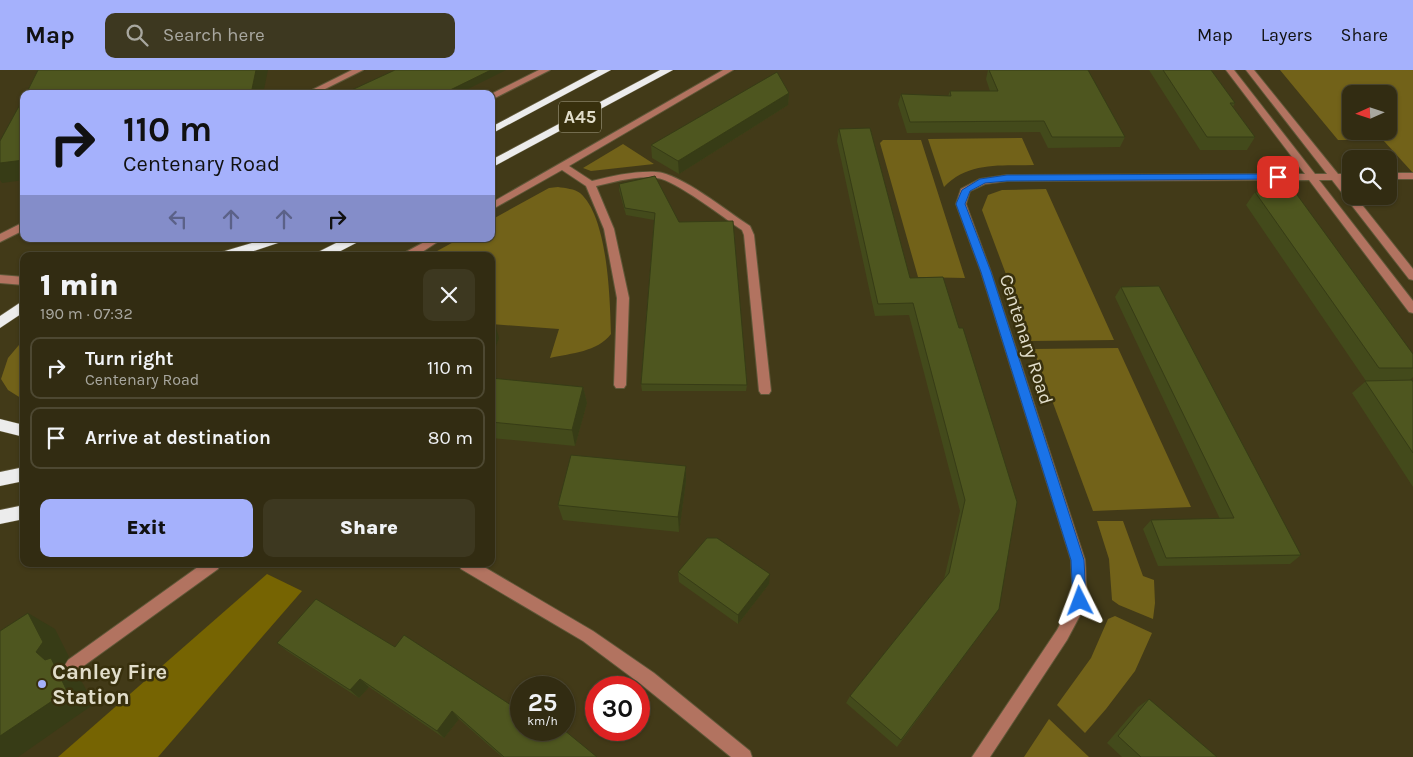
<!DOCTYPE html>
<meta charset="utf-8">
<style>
body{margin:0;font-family:Karla,sans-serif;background:#3d3820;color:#f1f3f6;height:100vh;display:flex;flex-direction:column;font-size:19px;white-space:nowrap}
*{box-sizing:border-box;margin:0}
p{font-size:16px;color:#a8a79f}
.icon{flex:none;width:28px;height:28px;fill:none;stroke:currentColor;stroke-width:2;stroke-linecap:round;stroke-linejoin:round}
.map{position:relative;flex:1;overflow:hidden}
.sheet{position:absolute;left:20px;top:182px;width:475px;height:315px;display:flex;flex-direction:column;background:#322c12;border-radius:10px;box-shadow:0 1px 4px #0004,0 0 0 1px #4d4832}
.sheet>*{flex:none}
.banner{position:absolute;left:20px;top:20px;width:475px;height:152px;border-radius:10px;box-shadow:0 1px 4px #0004,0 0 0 1px #4d4832;background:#a5b1fc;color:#111;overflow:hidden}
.needle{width:32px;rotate:267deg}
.controls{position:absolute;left:1342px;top:15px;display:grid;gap:10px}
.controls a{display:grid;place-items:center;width:55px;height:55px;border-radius:10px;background:#322c12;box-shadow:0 1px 4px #0004,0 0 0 1px #4d4832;font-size:25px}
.speed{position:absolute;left:510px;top:606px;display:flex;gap:10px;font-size:25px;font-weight:700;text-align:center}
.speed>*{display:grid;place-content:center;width:65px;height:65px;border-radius:50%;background:#322c12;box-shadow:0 1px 4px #0004,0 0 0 1px #4d4832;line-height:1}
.speed small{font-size:12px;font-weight:400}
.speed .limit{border:8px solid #d22;background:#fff;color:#111}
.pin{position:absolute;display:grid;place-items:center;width:42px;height:42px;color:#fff;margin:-21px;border-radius:10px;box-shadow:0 2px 8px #0006}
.me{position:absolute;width:55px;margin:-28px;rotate:357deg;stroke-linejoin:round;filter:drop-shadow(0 0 4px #0008)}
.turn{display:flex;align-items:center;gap:18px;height:105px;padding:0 20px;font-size:22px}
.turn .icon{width:65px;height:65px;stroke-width:2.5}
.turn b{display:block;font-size:35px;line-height:42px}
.lanes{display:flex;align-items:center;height:48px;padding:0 20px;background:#0003;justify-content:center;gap:25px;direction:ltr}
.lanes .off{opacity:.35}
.round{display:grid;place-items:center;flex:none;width:52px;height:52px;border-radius:10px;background:#3d3820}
.overview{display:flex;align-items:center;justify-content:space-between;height:85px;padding:0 20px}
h1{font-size:30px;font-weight:800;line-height:38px}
.cta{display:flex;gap:10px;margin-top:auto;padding:10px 20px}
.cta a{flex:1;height:58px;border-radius:10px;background:#a5b1fc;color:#111;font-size:20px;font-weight:800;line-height:58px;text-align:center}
.cta a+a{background:#3d3820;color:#f1f3f6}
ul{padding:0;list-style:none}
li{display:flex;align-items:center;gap:15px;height:62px;margin:0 10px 8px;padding:0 10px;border:2px solid #4d4832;border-radius:10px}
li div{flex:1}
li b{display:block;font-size:19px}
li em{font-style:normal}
header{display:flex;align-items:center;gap:30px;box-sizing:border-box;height:70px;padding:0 25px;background:#a5b1fc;color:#111}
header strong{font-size:24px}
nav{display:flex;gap:28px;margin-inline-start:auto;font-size:18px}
.search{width:350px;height:45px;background:#3d3820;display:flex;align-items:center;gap:12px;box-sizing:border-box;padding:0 18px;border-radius:10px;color:#a8a79f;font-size:19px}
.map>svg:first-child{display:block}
</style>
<header>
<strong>Map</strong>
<div class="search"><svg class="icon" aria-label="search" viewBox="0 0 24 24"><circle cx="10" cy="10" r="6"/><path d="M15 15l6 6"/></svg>Search here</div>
<nav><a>Map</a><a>Layers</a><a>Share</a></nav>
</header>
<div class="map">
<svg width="1413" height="687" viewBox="0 0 1413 687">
<rect width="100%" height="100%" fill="#423a18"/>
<!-- green -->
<path fill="#726219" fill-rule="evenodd" d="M1280 0H1413V103L1383 70H1338ZM1351 24H1389V61H1351Z
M1022 68 1034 95C1002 96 968 91 944 117L928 69Z
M883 70H921L965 208 918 207 880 73Z
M623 74 654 94 591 101 583 98Z
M558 117C565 118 575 119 580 123 608 147 610 229 611 264 597 282 572 283 550 288L559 259 491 254V186H428L459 169H491V150L549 118Z
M1046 119 1114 270 1031 271 982 140 988 125 1002 120Z
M24 269V330L8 320 1 309 8 288Z
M1118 278 1191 437 1093 441 1033 279Z
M1097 451H1123L1143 506 1154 510 1155 533 1153 549 1119 535 1112 530 1109 489Z
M1115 546 1152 563 1135 601 1106 639 1085 663 1057 635 1091 588 1108 549Z
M1049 649 1089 687H1024Z"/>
<!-- forest -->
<path fill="#766402" d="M267 504 302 521 158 687H58Z"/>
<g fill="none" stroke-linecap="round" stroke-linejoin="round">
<!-- minor casing -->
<g stroke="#5f5738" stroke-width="2">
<path id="minor" d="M352 0H363L315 24H304Z
M539 0H550L491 30V24Z
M723 0H733L569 96 592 111C613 106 634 101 656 102 680 103 728 142 750 156L754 165 771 321 769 324H761L759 321 744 165 742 160C724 148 675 110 657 108 637 105 615 112 596 116L614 159 629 228 626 315 624 318H616L614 315 617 228 604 159 586 116 562 100 491 140V133Z
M1226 0H1234L1315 104H1327L1246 0H1254L1338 104H1351V110H1342L1351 121V126H1355L1413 199V210L1409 209 1332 110H1319L1413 231V243L1409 242 1309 110 1007 111 985 114 970 121 966 134 991 202 1085 490 1087 531 1085 536 1067 570 990 687H972L1057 560 1073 530 1071 490 981 202 956 134 961 119 980 109 1007 105 1305 104Z
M1389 103H1413V109H1389Z
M24 152V160L0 172V164Z
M430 169H442L416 186H403L404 183Z
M0 205 24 207V215L0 213Z
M202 494H220L218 499 78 600 73 603 68 600 65 595 68 590Z
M459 494H479L593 561 654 603 750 681 752 687H731L642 615 583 571 461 499Z"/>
</g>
<!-- highway casing -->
<g stroke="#5f5738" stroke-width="1">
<path id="highway" d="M598 0H611L491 64V57Z
M660 0H673L491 98V90Z
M265 169H283L281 172 239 186H217L218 183Z
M344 169H360L358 172 331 186H315L316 183Z
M24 230V242L0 258V246Z
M0 349 24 355V367L0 361Z
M24 397V411L0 416V402Z
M24 435V449L0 454V440Z"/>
</g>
<!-- minor -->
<use href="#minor" fill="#b27360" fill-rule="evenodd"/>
<!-- highway -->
<use href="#highway" fill="#ececec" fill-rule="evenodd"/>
</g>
<!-- wall -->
<path fill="#434a1b" d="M988 0H1088L1125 67 1120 77 1048 78 1040 62 907 63 898 34 901 24 948 26 950 21H990L986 9Z
M1149 0H1211L1235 33 1233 37 1255 67 1247 80H1200Z
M789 23 788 35 679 104 652 88 651 75Z
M870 58 999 539 897 677 846 633 850 626 944 509 960 441 909 245 875 246 837 71 839 59Z
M655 106 747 315 746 321H642L641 314 654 150 626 145 619 120V114Z
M1255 122 1413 284V307L1410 310 1413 312V417L1352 323 1366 311 1246 135Z
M1121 217 1301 485 1290 494 1158 496 1143 459 1151 450 1220 449 1115 227Z
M491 308 583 317 587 333 575 376 491 368Z
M686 396V411L679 462 563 450 558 435Z
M678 502 769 514 738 554 679 512Z
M277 573 395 577 517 639 597 687H502L459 649 444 668 369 617 359 628 287 581Z
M1149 629 1217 687H1122L1107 673 1138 637Z"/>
<!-- shaded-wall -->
<path fill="#373c16" d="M256 0H268L263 24H251Z
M491 0H506L458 24H442Z
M789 23 788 35 679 104 678 91Z
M24 90V110L2 113 0 110V93Z
M494 251 499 268 491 289V257Z
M583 317 587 333 575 376 572 360Z
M686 396V411L679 462 678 447Z
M770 504 769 514 738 554V545Z
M28 543 55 559 69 587 64 595 77 603 94 634 18 687H0V666L45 590 36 582Z
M360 609 369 617 359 628 350 620Z
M452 641 459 649 444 668 437 661Z"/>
<!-- building -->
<path fill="#4e561f" stroke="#373c16" d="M38 0H256L251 24H26Z
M395 0H491L442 24H343Z
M989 0H1088L1125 67H1052L1044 51 910 52 901 24 951 26 950 21H998Z
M1163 0H1211L1235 33H1230L1255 67H1207Z
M777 2 789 23 678 91 651 75Z
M24 27V90L0 93V71Z
M870 58 910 208 943 207 959 258H963L1017 432 999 539 901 670 850 626 949 503 965 430 913 233 878 234 839 59Z
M655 106 679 152 733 151 747 315 641 314 655 143 625 138 619 114Z
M1255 122H1295L1413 284V298H1379Z
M1159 216 1301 485 1166 488 1151 450 1234 448 1121 217Z
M491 250 494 251 491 257Z
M491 308 583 317 572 360 491 352Z
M1412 310 1413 312V383L1365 311Z
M571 385 686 396 678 447 558 435Z
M707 468H717L770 504 738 545 678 502Z
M316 529 395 577 404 565 517 639 521 634V660H564L597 687H504L452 641 437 661 360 609 350 620 277 573Z
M28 543 43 572 36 582 45 590 51 588 67 621 0 666V561Z
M1149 629 1217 687H1141L1118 666Z"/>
<!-- route -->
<path fill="#1a73e8" stroke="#114b97" d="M1278 104 1282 107 1281 109 1007 111 985 113 970 121 965 134 991 202 1084 490 1086 531 1084 535 1080 537 1075 535 1073 531 1071 490 981 202 956 134 962 120 980 109 1007 105Z"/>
<!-- markers -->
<circle fill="#a5b1fc" stroke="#38300d" stroke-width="2" cx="42" cy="614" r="5"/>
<g text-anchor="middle" stroke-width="5" stroke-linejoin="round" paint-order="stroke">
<!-- shield labels -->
<rect fill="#38300d" stroke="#aea991" stroke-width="1" x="559" y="31.5" width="42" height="31" rx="4"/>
<g font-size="18" font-weight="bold" fill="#e1ddca">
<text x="580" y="53">A45</text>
</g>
<!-- street labels -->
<g font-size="19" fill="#e1ddca" stroke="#38300d">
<text transform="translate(1027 269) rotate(72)" y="7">Centenary Road</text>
</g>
<!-- near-poi labels -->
<g font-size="22" font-weight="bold" fill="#e1ddca" stroke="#38300d" text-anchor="start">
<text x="52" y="609">Canley Fire<tspan x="52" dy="25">Station</tspan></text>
</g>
</g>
</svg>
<div class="controls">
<a><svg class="needle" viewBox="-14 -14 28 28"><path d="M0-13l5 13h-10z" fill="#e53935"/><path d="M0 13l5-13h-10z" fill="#a8a79f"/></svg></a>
<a><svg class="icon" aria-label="search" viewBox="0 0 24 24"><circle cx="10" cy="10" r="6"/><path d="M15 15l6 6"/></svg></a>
</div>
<div class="speed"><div>25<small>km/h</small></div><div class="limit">30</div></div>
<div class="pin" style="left:1278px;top:107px;background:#d93025"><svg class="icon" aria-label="arrive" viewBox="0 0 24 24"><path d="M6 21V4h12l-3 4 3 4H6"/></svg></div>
<svg class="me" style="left:1080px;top:531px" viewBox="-20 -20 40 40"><path d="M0-17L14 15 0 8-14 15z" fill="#1a73e8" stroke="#fff" stroke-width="4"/></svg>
<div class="banner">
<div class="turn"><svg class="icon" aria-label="right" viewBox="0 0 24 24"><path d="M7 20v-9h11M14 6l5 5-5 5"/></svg><div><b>110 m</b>Centenary Road</div></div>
<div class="lanes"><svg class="icon off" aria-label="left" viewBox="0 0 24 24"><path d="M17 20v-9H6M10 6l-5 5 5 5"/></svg><svg class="icon off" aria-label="ahead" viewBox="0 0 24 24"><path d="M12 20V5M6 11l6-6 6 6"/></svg><svg class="icon off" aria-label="ahead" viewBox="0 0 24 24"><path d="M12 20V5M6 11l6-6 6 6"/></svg><svg class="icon" aria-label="right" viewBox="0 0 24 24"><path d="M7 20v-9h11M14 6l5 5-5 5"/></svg></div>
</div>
<section class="sheet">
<div class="overview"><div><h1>1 min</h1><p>190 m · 07:32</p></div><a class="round"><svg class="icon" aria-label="close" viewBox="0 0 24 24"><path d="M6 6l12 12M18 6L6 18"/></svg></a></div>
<ul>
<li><svg class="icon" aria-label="right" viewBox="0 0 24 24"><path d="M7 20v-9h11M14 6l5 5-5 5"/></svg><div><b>Turn right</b><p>Centenary Road</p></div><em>110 m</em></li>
<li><svg class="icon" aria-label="arrive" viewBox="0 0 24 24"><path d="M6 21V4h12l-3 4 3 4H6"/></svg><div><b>Arrive at destination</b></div><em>80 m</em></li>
</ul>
<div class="cta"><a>Exit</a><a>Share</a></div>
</section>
</div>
